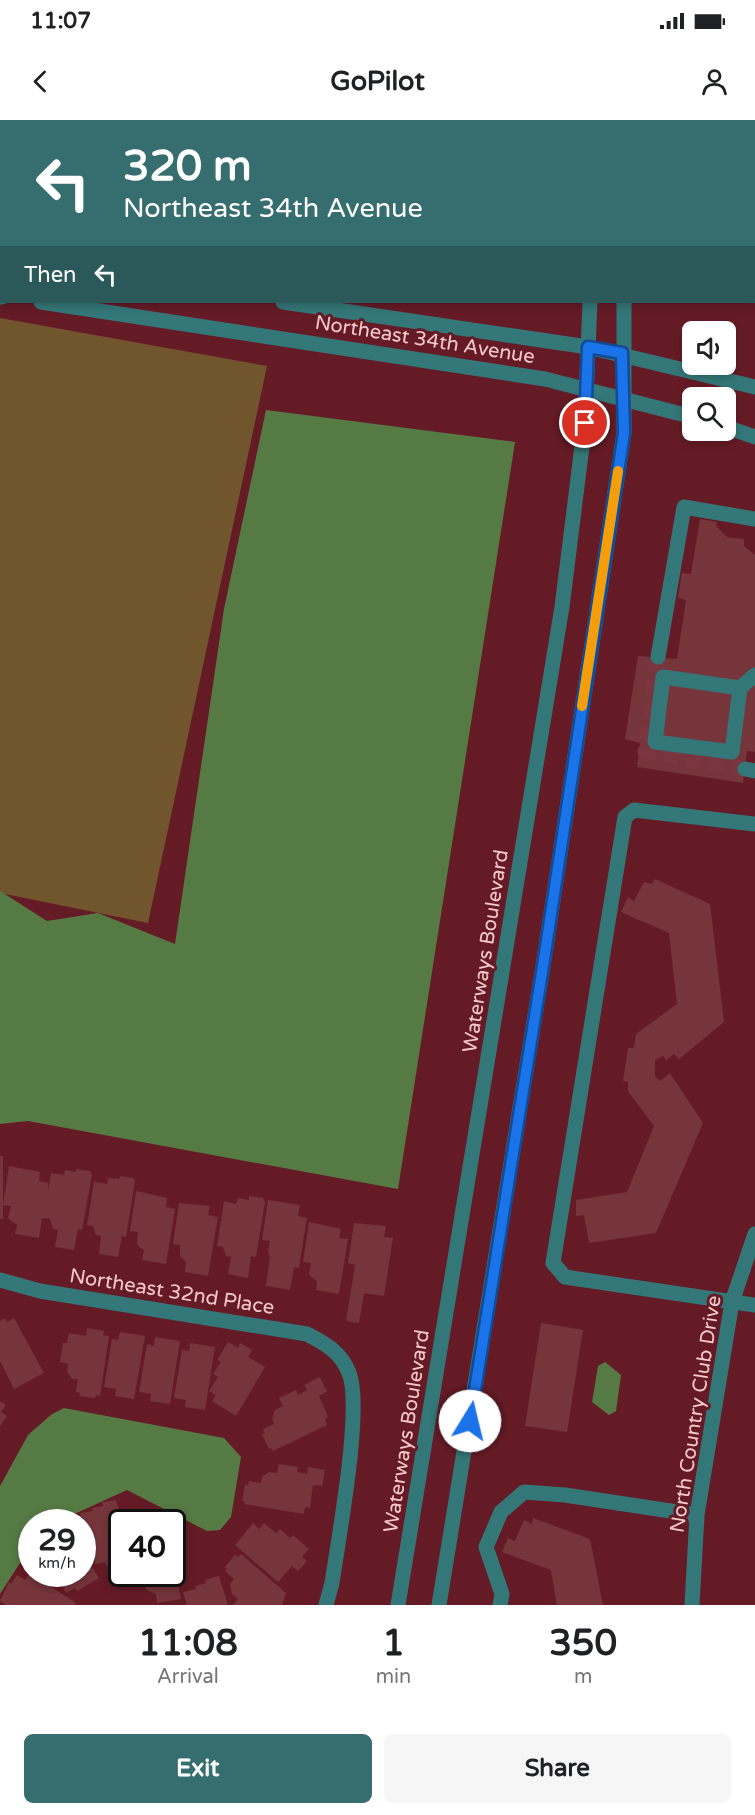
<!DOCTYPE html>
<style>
body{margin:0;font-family:"Varela Round",sans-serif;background:#f6f6f6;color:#202124;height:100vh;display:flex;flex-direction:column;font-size:22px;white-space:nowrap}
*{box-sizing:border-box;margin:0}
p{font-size:20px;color:#757577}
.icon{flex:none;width:33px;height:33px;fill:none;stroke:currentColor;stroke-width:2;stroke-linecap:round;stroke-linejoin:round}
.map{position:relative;height:1485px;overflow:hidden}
.side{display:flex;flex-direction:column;background:#fff;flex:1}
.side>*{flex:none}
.hud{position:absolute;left:0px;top:0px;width:756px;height:183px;box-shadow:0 3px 9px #0003;background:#366e70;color:#fff;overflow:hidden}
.buttons{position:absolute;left:682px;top:201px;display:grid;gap:12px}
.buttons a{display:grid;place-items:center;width:54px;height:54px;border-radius:9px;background:#fff;box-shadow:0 3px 9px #0003;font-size:30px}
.speed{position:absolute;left:18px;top:1389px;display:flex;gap:12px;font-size:30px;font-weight:700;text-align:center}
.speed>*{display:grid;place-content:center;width:78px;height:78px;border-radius:50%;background:#fff;box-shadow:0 3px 9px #0003;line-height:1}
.speed small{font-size:15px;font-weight:400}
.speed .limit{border:3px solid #111;border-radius:9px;background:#fff;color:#111}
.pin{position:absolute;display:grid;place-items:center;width:51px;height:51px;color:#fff;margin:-26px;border:3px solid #fff;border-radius:50%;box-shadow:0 2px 6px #0007}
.me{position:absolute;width:66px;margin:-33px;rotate:9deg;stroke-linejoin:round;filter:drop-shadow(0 0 4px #0008)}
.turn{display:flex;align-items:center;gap:21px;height:126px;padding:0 24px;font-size:27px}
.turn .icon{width:78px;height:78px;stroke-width:2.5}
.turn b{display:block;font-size:42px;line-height:51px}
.then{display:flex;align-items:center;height:57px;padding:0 24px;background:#0003;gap:12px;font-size:22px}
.eta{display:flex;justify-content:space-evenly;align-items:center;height:102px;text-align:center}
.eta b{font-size:36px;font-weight:800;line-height:42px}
.button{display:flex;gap:12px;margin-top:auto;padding:12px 24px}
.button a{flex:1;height:69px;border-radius:9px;background:#366e70;color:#fff;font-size:24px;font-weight:800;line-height:69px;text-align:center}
.button a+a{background:#f6f6f6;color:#202124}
.status{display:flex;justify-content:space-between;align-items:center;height:42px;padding:0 30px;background:#fff;direction:ltr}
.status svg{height:16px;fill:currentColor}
header{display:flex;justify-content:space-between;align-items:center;height:78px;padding:0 24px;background:#fff;font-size:27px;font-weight:800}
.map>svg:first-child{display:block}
</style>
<div class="status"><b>11:07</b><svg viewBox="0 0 49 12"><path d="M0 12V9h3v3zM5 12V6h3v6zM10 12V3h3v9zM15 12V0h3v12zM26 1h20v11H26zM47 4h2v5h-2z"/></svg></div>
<header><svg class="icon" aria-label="back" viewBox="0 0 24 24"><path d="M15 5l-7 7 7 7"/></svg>GoPilot<svg class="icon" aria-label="person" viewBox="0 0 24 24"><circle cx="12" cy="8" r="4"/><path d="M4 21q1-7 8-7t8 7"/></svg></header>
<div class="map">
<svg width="755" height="1485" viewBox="0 0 755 1485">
<rect width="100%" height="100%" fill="#651b26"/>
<!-- green -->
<path fill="#71562d" d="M0 198 267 246 148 803 0 773Z"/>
<!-- water -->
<path fill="#567a44" d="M266 290 515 322 398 1069 28 1001 0 1004V771L47 801 98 793 175 824 224 489Z
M605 1242 621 1255 616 1291 609 1295 592 1282 598 1246Z
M64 1288 224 1318 241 1337 231 1397 220 1410 207 1411 127 1370 68 1397 62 1402H32L31 1431 20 1443 0 1474V1366L28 1315 52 1294Z"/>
<!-- building -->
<path fill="#75353b" d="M700 399 717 402 716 406 727 417 744 419V426L755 435V632L747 631 743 663 637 647 640 623 625 619 638 536 677 539 686 480 678 478 682 453 691 454Z
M655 759 710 784 724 902 679 939 674 934 666 940 663 936 655 940V956L660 961 670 953 703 1003 656 1113 589 1123 584 1095 576 1096V1080L627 1072 654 1006 628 971V962L623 961 628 928H634L636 914 677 884 669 813 621 792 628 777 634 781 644 762 652 764Z
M0 1036H3V1099H0Z
M9 1046 40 1052 39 1061 48 1063V1071L51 1053 64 1055 65 1050 76 1052V1049L90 1051 92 1055 82 1110 78 1109 74 1130 55 1127 58 1110 53 1109 50 1099 42 1098 39 1118 15 1114 17 1105 8 1098 11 1086 3 1085Z
M120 1056 133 1058 135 1061 126 1117 122 1116 118 1137 99 1134 101 1116 96 1115 93 1106 87 1105 94 1062 107 1064 108 1058 119 1059Z
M136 1071 167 1078 166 1087 175 1089 166 1144 142 1140 144 1130 137 1125 138 1112 130 1111Z
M249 1076 263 1078 265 1082 256 1137 251 1136 248 1158 228 1154 231 1137 226 1136 223 1127 217 1126 224 1081 236 1084 238 1078 249 1080Z
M268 1080 300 1085 298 1096 307 1098 299 1148 294 1147 290 1170 266 1166 270 1138 268 1132 270 1121 262 1120Z
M179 1083 210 1086 208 1095 218 1097 208 1156 185 1152 186 1142 180 1136V1125L173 1124Z
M309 1102 341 1109 339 1118 348 1119 339 1174 316 1170 317 1161 309 1155 311 1143 303 1142Z
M354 1103 386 1106 384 1117 393 1118 384 1176 364 1173 359 1203 346 1201 355 1145 348 1143Z
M5 1198 7 1202 14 1198 44 1253 14 1269 0 1241V1201Z
M541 1203 583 1210 567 1312 525 1306Z
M87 1208 104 1211 103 1215 109 1216 100 1276 96 1275 95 1278 79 1276 80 1273 76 1272 78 1259H72L67 1251 68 1244 60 1242 63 1223H67L69 1213 86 1216Z
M120 1212 145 1216 134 1279 115 1276 116 1269 104 1267 112 1219 118 1220Z
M155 1217 180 1221 170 1284 150 1281 151 1274 139 1272 147 1224 154 1226Z
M228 1222 238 1228 240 1223 252 1230 248 1237 265 1247 236 1296 212 1281 216 1275 209 1271 218 1257 213 1254 221 1242 217 1240Z
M190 1223 215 1227 205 1290 185 1287 186 1280 174 1278 182 1230 189 1231Z
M320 1257 327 1272 319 1276 328 1297 325 1299 327 1305 273 1331 271 1328 269 1329 262 1314 265 1313 263 1309 274 1304 272 1299 275 1290 283 1286 279 1278 296 1270 298 1275 307 1270 304 1265Z
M0 1281 6 1285 1 1292 7 1296 0 1306Z
M279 1344 298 1347 297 1352 307 1354 308 1347 325 1350 322 1366 313 1365 310 1388 305 1387 304 1394 244 1384 245 1381H242L245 1365H248L249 1361 261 1363 262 1357 269 1352 277 1353Z
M116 1380 123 1402 122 1443 106 1446 105 1442 95 1444 93 1432H88L80 1393 93 1391 92 1388 103 1386 102 1382Z
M533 1398 590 1419 603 1485H557L551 1450 502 1432 508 1418 515 1421 524 1400 532 1404Z
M253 1403 259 1409 264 1403 276 1413 280 1409 290 1418 293 1415 309 1429 302 1437 307 1441 298 1451 292 1446 278 1462 235 1425Z
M82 1432 99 1458 77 1471 75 1468 66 1473 60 1462 55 1465 49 1454H82Z
M172 1434 181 1479 157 1483 156 1474 146 1470 144 1459 137 1460 136 1454H172Z
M241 1434 286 1473 282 1485H233L238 1479 232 1474 230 1464 234 1459 225 1451 227 1449 225 1447 235 1435 238 1437Z
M30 1453 76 1483 75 1485H6L0 1481 9 1462 11 1464 17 1455 25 1460Z
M219 1456 228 1485H187L183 1472 196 1469 195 1466 206 1463 205 1460Z"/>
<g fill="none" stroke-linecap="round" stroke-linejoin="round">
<!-- minor-tunnel -->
<path stroke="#7b353f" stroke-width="15" stroke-dasharray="15 8" stroke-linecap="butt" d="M658 537 645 632 745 649"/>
<!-- path -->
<path stroke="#a96b72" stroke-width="4" stroke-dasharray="4.5 4.5" stroke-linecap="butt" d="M754 86 755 85"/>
<!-- minor -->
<path stroke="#347778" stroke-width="15" d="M521 2V0
M599 2 600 0
M630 2 631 0
M0 135 2 136
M0 177H2
M41 182 545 259 693 297
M283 182 588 227 755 267
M726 307 755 317
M658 537 684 387 755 399
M740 568 663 557 655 622 732 632 740 568 755 555
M745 649 755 651
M755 704 634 690 625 697 553 1143 565 1157 755 1185
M0 1160 40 1171 307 1214C326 1224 341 1232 349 1253 363 1287 338 1421 332 1463L326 1485
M398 1485 562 487 585 302 590 182
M439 1485 544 840 624 313V182
M500 1485 502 1474 486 1427 501 1392 524 1372 565 1375 697 1395
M692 1485 697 1395 732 1182 755 1114"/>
</g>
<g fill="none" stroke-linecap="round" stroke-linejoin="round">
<!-- route casing -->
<g stroke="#114b97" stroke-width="15">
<path id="route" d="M470 1301 544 840 624 313 622 233 588 227 585 303"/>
</g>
<!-- route -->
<use href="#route" stroke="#1a73e8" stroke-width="10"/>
<!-- slow -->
<path stroke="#f59e0b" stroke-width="10" d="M582 586 618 351"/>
</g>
<g text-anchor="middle" stroke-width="6" stroke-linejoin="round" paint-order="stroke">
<!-- street labels -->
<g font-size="20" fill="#f8cacc" stroke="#651b26">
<text transform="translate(425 219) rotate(9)" y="7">Northeast 34th Avenue</text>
<text transform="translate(485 831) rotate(-81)" y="7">Waterways Boulevard</text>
<text transform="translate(172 1171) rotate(9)" y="7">Northeast 32nd Place</text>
<text transform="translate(695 1294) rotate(-81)" y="7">North Country Club Drive</text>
<text transform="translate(406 1311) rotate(-81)" y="7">Waterways Boulevard</text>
</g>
</g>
</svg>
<div class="buttons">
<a><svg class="icon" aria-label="sound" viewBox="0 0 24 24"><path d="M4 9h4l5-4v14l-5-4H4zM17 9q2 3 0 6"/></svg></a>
<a><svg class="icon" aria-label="search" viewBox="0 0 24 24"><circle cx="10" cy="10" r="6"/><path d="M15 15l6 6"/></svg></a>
</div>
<div class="speed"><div>29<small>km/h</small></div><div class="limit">40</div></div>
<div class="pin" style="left:585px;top:303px;background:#d93025"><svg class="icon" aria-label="arrive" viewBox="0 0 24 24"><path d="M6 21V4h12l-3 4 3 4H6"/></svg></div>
<svg class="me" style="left:470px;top:1301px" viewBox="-20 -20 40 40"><circle r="19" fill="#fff"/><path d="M0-13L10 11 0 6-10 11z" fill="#1a73e8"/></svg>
<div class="hud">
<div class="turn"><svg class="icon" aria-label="left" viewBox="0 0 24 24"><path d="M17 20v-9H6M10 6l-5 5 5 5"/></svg><div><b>320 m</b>Northeast 34th Avenue</div></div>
<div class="then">Then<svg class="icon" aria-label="left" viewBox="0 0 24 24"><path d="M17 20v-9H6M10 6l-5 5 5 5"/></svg></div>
</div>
</div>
<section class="side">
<div class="eta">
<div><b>11:08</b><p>Arrival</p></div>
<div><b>1</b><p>min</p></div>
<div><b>350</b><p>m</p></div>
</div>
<div class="button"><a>Exit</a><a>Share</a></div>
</section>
